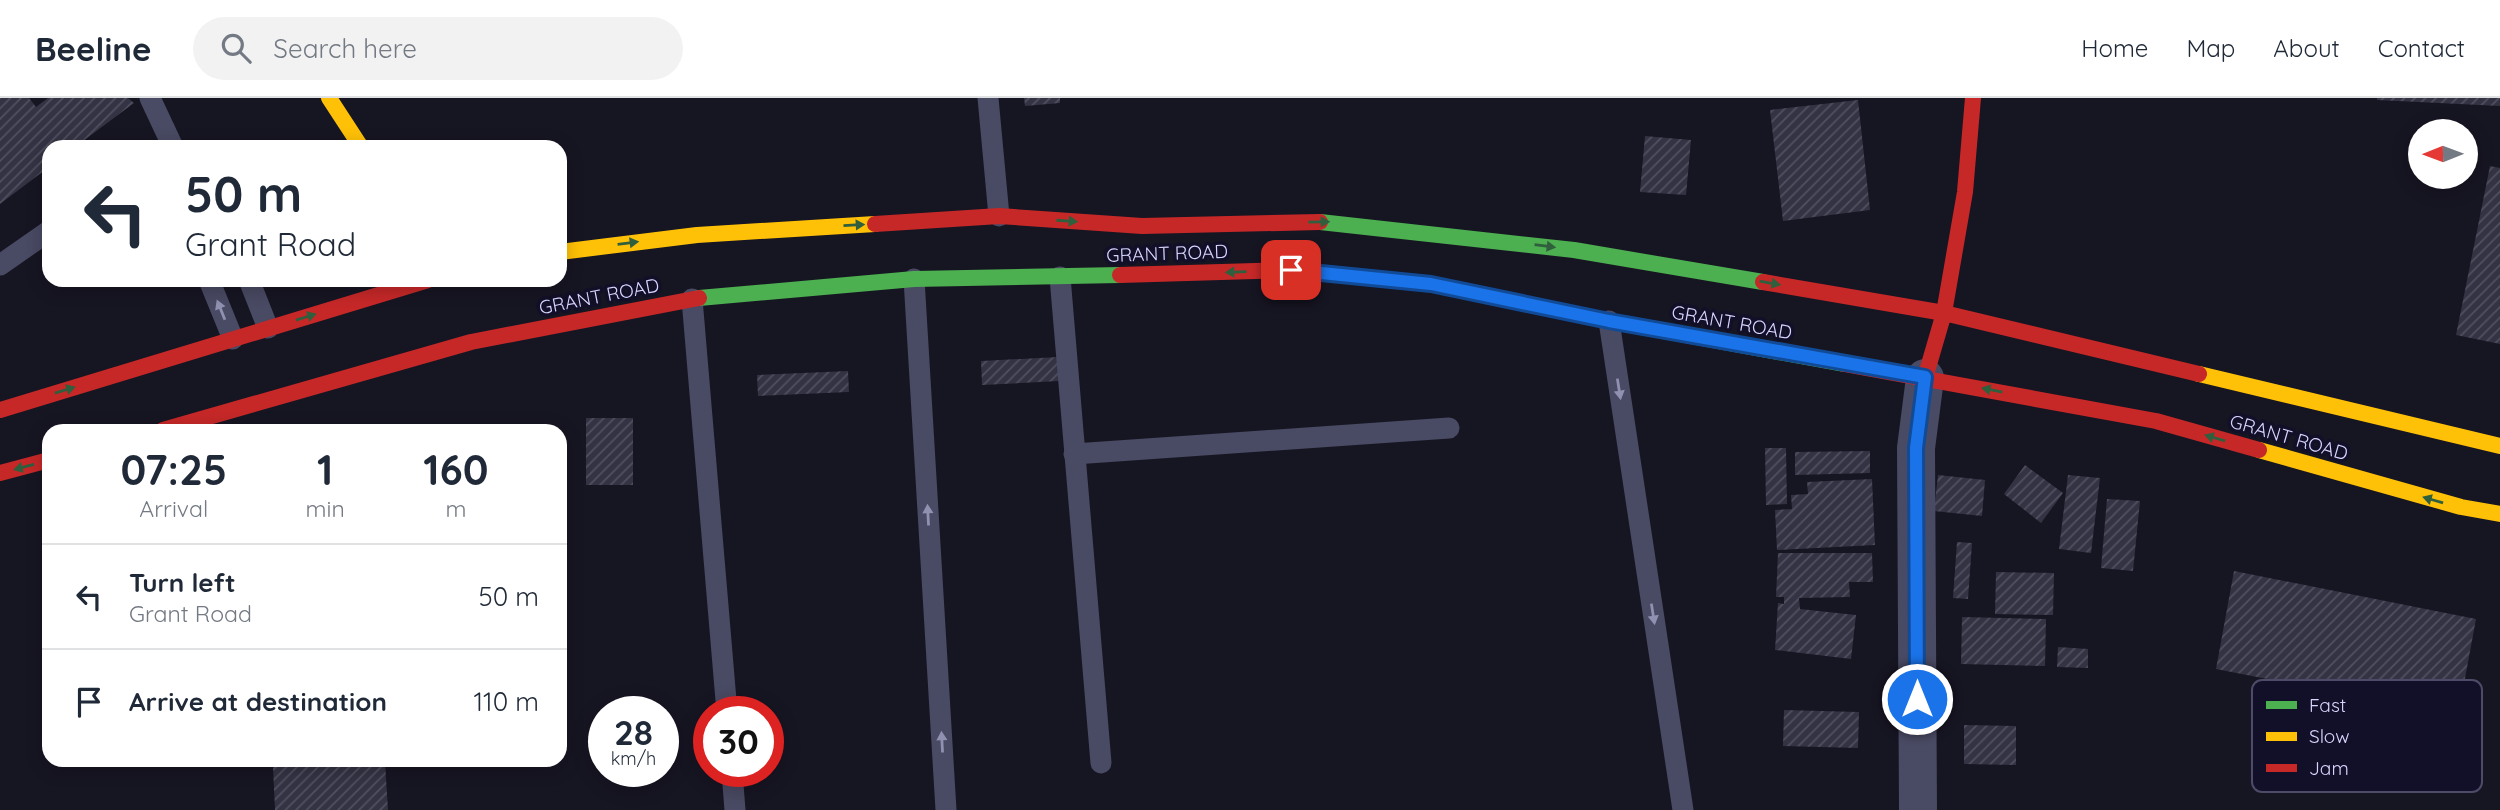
<!DOCTYPE html>
<style>
body{margin:0;font-family:Quicksand,sans-serif;background:#f2f2f3;color:#1f2937;height:100vh;display:flex;flex-direction:column;font-size:26px;white-space:nowrap}
*{box-sizing:border-box;margin:0}
p{font-size:23px;color:#747a83}
.icon{flex:none;width:38px;height:38px;fill:none;stroke:currentColor;stroke-width:2;stroke-linecap:round;stroke-linejoin:round}
.map{position:relative;flex:1;overflow:hidden}
.sheet{position:absolute;left:42px;top:326px;width:525px;height:343px;display:flex;flex-direction:column;background:#fff;border-radius:21px;box-shadow:0 4px 18px #0003}
.sheet>*{flex:none}
.hud{position:absolute;left:42px;top:42px;width:525px;height:147px;border-radius:21px;box-shadow:0 4px 18px #0003;background:#fff;color:#1f2937;overflow:hidden}
.needle{width:46px;rotate:269deg}
.controls{position:absolute;left:2408px;top:21px;display:grid;gap:14px}
.controls a{display:grid;place-items:center;width:70px;height:70px;border-radius:50%;background:#fff;box-shadow:0 4px 18px #0003;font-size:35px}
.speed{position:absolute;left:588px;top:598px;display:flex;gap:14px;font-size:35px;font-weight:700;text-align:center}
.speed>*{display:grid;place-content:center;width:91px;height:91px;border-radius:50%;background:#fff;box-shadow:0 4px 18px #0003;line-height:1}
.speed small{font-size:18px;font-weight:400}
.speed .limit{border:10px solid #d22;background:#fff;color:#111}
.pin{position:absolute;display:grid;place-items:center;width:60px;height:60px;color:#fff;margin:-30px;border-radius:14px;box-shadow:0 4px 10px #0006}
.me{position:absolute;width:77px;margin:-38px;rotate:0deg;stroke-linejoin:round;filter:drop-shadow(0 0 5px #0008)}
.turn{display:flex;align-items:center;gap:24px;height:147px;padding:0 28px;font-size:32px}
.turn .icon{width:91px;height:91px;stroke-width:2.5}
.turn b{display:block;font-size:49px;line-height:60px}
.eta{display:flex;justify-content:space-evenly;align-items:center;height:119px;text-align:center}
.eta b{font-size:42px;font-weight:700;line-height:49px}
ul{padding:0;list-style:none}
li{display:flex;align-items:center;gap:21px;height:105px;padding:0 28px;border-top:2px solid #e0e1e3}
li div{flex:1}
li b{display:block;font-size:26px}
li em{font-style:normal}
header{display:flex;align-items:center;gap:42px;box-sizing:border-box;height:98px;padding:0 35px;background:#fff;border-bottom:2px solid #e0e1e3}
header strong{font-size:33px}
nav{display:flex;gap:38px;margin-inline-start:auto;font-size:24px}
.search{width:490px;height:63px;background:#f2f2f3;display:flex;align-items:center;gap:18px;box-sizing:border-box;padding:0 24px;border-radius:38px;color:#747a83;font-size:26px}
.map>svg:first-child{display:block}
</style>
<header>
<strong>Beeline</strong>
<div class="search"><svg class="icon" aria-label="search" viewBox="0 0 24 24"><circle cx="10" cy="10" r="6"/><path d="M15 15l6 6"/></svg>Search here</div>
<nav><a>Home</a><a>Map</a><a>About</a><a>Contact</a></nav>
</header>
<div class="map">
<svg width="2500" height="712" viewBox="0 0 2500 712">
<defs>
<pattern id="building-hatch" width="6" height="6" patternUnits="userSpaceOnUse" patternTransform="scale(1.75)"><rect width="6" height="6" fill="#343344"/><path d="M-1 1l2-2M0 6l6-6M5 7l2-2" fill="none" stroke="#515060"/></pattern>
</defs>
<rect width="100%" height="100%" fill="#161522"/>
<!-- building -->
<path fill="url(#building-hatch)" d="M0 0H29L36 9 48 0H128L134 5 75 49H49V69L0 106Z
M1024 0H1060V5L1025 8Z
M2377 0H2500V8L2377 2Z
M1858 2 1870 112 1783 123 1770 12Z
M1645 38 1691 42 1686 97 1640 94Z
M2490 68 2500 70V246L2456 237Z
M1058 259 1059 283 982 287 981 263Z
M848 273 849 294 758 298 757 277Z
M586 320H633V387H586Z
M1765 350H1786L1787 406 1766 407Z
M1870 353V375L1795 377V354Z
M2025 367 2063 395 2041 425 2004 396Z
M1938 377 1985 382 1982 418 1934 413Z
M2068 377 2100 380 2091 455 2059 451Z
M1872 381 1875 447 1777 452 1775 412 1792 411 1791 397 1808 396 1807 384Z
M2107 401 2140 403 2133 473 2101 470Z
M1957 444 1972 445 1968 501 1953 500Z
M1778 455H1872L1873 484H1849L1850 499 1799 500 1800 511 1856 517 1851 561 1775 552 1778 505 1784 506V499H1776Z
M2234 473 2476 521 2458 618 2216 571Z
M1996 474 2054 475 2053 517 1995 516Z
M1962 519 2046 521 2045 568 1961 566Z
M2058 549 2088 551V570L2057 569Z
M1784 612 1859 614 1858 650 1783 648Z
M1964 627 2016 628V667L1964 666Z
M385 664 388 712H275L273 669Z"/>
<g fill="none" stroke-linecap="round" stroke-linejoin="round">
<!-- lane -->
<path stroke="#494a63" stroke-width="21" d="M150 0 173 49
M988 0 999 118
M0 167 49 133
M1060 179 1101 665
M914 181 946 712
M209 182 233 241
M249 182 268 230
M692 201 727 614
M1609 223 1683 712
M1074 356 1449 330
M732 674 735 712"/>
<!-- street -->
<path stroke="#494a63" stroke-width="38" d="M1918 712 1916 350 1925 280"/>
<!-- fast -->
<path stroke="#4caf50" stroke-width="16" d="M1320 124 1574 152 1763 184
M1463 193 1609 223 1844 266
M699 200 914 181 1120 177"/>
<!-- slow -->
<path stroke="#ffc107" stroke-width="16" d="M329 0 361 49
M560 154 697 137 875 126
M2199 276 2500 348
M2259 352 2461 409 2500 416"/>
<!-- jam -->
<path stroke="#c62828" stroke-width="16" d="M875 126 999 118 1142 128 1320 124
M1120 177 1291 172 1431 186 1463 193
M1763 184 1944 215 2199 276
M1844 266 2156 323 2259 352
M1925 280 1944 215 1965 94 1973 0
M0 312 428 182
M163 332 471 244 699 200
M0 375 49 362"/>
</g>
<!-- one-way arrows -->
<defs><path id="oneway-solid" d="M-6-.8H1V-3.2L6.5 0L1 3.2V.8H-6Z" transform="scale(1.75)"/></defs>
<g fill="#2f5f3c">
<use href="#oneway-solid" transform="translate(1067 123) rotate(4)"/>
<use href="#oneway-solid" transform="translate(1319 124) rotate(-1)"/>
<use href="#oneway-solid" transform="translate(854 127) rotate(-3)"/>
<use href="#oneway-solid" transform="translate(628 145) rotate(-7)"/>
<use href="#oneway-solid" transform="translate(1545 148) rotate(7)"/>
<use href="#oneway-solid" transform="translate(1236 174) rotate(178)"/>
<use href="#oneway-solid" transform="translate(1770 185) rotate(10)"/>
<use href="#oneway-solid" transform="translate(306 219) rotate(-17)"/>
<use href="#oneway-solid" transform="translate(65 292) rotate(-17)"/>
<use href="#oneway-solid" transform="translate(1992 292) rotate(-169)"/>
<use href="#oneway-solid" transform="translate(2215 340) rotate(-164)"/>
<use href="#oneway-solid" transform="translate(24 369) rotate(165)"/>
<use href="#oneway-solid" transform="translate(2433 402) rotate(-164)"/>
</g>
<g fill="#9090b1">
<use href="#oneway-solid" transform="translate(221 212) rotate(-112)"/>
<use href="#oneway-solid" transform="translate(1619 291) rotate(81)"/>
<use href="#oneway-solid" transform="translate(928 417) rotate(-93)"/>
<use href="#oneway-solid" transform="translate(1653 516) rotate(81)"/>
<use href="#oneway-solid" transform="translate(942 644) rotate(-93)"/>
</g>
<g fill="none" stroke-linecap="round" stroke-linejoin="round">
<!-- route casing -->
<g stroke="#114b97" stroke-width="18">
<path id="route" d="M1291 172 1431 186 1609 223 1925 279 1916 350 1917 601"/>
</g>
<!-- route -->
<use href="#route" stroke="#1a73e8" stroke-width="12"/>
</g>
<g text-anchor="middle" stroke-width="7" stroke-linejoin="round" paint-order="stroke">
<!-- street labels -->
<g font-size="19" fill="#d8d6ff" stroke="#120f28">
<text transform="translate(1167 155) rotate(-2)" y="7">GRANT ROAD</text>
<text transform="translate(599 198) rotate(-11)" y="7">GRANT ROAD</text>
<text transform="translate(1732 224) rotate(10)" y="7">GRANT ROAD</text>
<text transform="translate(2289 339) rotate(16)" y="7">GRANT ROAD</text>
</g>
</g>
<!-- legend -->
<rect x="2252" y="582" width="230" height="112" rx="10" fill="#120f28" stroke="#4d4b68" stroke-width="2"/>
<rect x="2266" y="603" width="31" height="8" fill="#4caf50"/>
<rect x="2266" y="634" width="31" height="9" fill="#ffc107"/>
<rect x="2266" y="666" width="31" height="8" fill="#c62828"/>
<g font-size="19" fill="#d8d6ff">
<text x="2309" y="614">Fast</text>
<text x="2309" y="645">Slow</text>
<text x="2309" y="677">Jam</text>
</g>
</svg>
<div class="controls">
<a><svg class="needle" viewBox="-14 -14 28 28"><path d="M0-13l5 13h-10z" fill="#e53935"/><path d="M0 13l5-13h-10z" fill="#747a83"/></svg></a>
</div>
<div class="speed"><div>28<small>km/h</small></div><div class="limit">30</div></div>
<div class="pin" style="left:1291px;top:172px;background:#d93025"><svg class="icon" aria-label="arrive" viewBox="0 0 24 24"><path d="M6 21V4h12l-3 4 3 4H6"/></svg></div>
<svg class="me" style="left:1917px;top:601px" viewBox="-20 -20 40 40"><circle r="17" fill="#1a73e8" stroke="#fff" stroke-width="3"/><path d="M0-11L8 9 0 5-8 9z" fill="#fff"/></svg>
<div class="hud">
<div class="turn"><svg class="icon" aria-label="left" viewBox="0 0 24 24"><path d="M17 20v-9H6M10 6l-5 5 5 5"/></svg><div><b>50 m</b>Grant Road</div></div>
</div>
<section class="sheet">
<div class="eta">
<div><b>07:25</b><p>Arrival</p></div>
<div><b>1</b><p>min</p></div>
<div><b>160</b><p>m</p></div>
</div>
<ul>
<li><svg class="icon" aria-label="left" viewBox="0 0 24 24"><path d="M17 20v-9H6M10 6l-5 5 5 5"/></svg><div><b>Turn left</b><p>Grant Road</p></div><em>50 m</em></li>
<li><svg class="icon" aria-label="arrive" viewBox="0 0 24 24"><path d="M6 21V4h12l-3 4 3 4H6"/></svg><div><b>Arrive at destination</b></div><em>110 m</em></li>
</ul>
</section>
</div>
